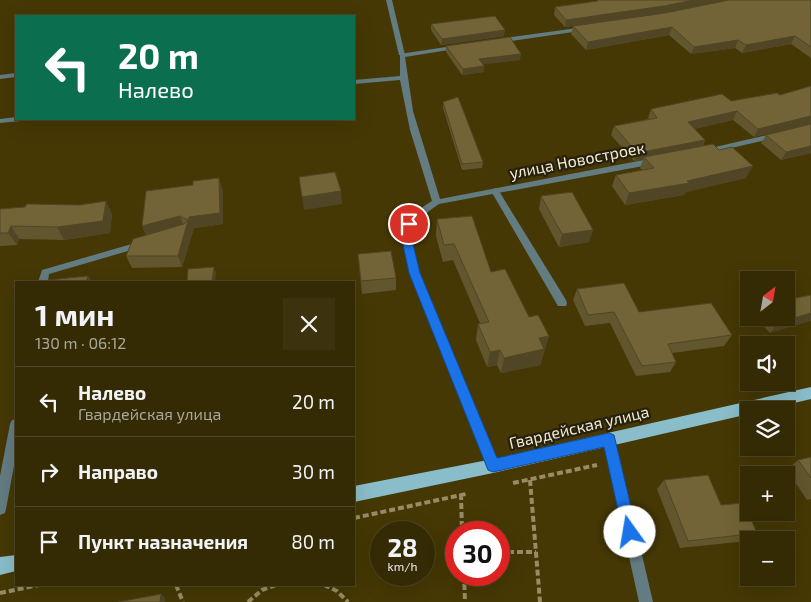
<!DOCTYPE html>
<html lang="ru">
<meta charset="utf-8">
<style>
body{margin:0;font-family:"Exo 2",sans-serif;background:#3c320e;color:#f1f3f6;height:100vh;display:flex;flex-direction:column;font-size:19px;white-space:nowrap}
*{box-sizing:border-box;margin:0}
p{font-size:16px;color:#a9a79a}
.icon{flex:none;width:28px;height:28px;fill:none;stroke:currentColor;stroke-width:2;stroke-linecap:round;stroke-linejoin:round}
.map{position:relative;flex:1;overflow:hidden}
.details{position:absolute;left:15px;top:281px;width:340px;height:305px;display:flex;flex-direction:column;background:#342a04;border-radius:0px;box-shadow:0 5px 20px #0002,0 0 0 1px #4e4626}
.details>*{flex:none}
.hud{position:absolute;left:15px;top:15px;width:340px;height:105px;border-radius:0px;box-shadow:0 5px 20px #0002,0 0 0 1px #4e4626;background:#0b6e4f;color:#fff;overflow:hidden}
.needle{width:32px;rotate:31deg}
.buttons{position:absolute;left:740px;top:271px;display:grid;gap:10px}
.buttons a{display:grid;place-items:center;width:55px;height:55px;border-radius:0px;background:#342a04;box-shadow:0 5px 20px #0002,0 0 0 1px #4e4626;font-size:25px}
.speed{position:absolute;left:370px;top:521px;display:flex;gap:10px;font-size:25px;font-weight:700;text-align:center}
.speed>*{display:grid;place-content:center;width:65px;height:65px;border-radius:50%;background:#342a04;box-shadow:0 5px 20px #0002,0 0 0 1px #4e4626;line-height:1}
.speed small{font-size:12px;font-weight:400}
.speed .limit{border:8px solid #d22;background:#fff;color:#111}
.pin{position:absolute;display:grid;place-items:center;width:42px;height:42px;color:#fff;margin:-21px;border:2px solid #fff;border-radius:50%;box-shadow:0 1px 5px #0007}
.me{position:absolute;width:55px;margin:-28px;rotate:347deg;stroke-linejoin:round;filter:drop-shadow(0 0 4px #0008)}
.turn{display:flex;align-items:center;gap:18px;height:105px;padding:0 20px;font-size:22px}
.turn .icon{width:65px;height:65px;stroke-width:2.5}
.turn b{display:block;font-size:35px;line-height:42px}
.round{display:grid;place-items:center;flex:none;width:52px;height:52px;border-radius:0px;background:#3c320e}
.overview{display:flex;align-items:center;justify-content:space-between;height:85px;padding:0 20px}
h1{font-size:30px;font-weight:700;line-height:38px}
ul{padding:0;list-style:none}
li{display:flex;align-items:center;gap:15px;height:70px;padding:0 20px;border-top:1px solid #4e4626}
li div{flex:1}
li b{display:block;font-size:19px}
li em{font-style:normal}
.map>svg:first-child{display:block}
</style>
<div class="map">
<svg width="811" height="602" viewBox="0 0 811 602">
<rect width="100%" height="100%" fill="#453805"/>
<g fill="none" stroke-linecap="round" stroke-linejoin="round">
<!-- path -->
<path stroke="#978c66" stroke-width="4" stroke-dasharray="6 3" stroke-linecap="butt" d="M530 480 540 602
M513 483 597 465
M461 494 462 532
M354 518 466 494
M499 552H536
M464 575 465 602
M176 585 183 602
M324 585 337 591 348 602
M0 593 39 585
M248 602 262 590 276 585"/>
<!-- lane -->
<path fill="#637c81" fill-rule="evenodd" d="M386 0H392L405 55 404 56 399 55Z
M495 188 499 191 566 300 567 303 566 306H558L491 191Z
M142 241 145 242 147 244 145 246 49 274 48 282H38L42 270Z
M16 419V455L6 509 5 513 0 515V476L10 424 12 420Z"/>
<!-- street -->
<path fill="#637c81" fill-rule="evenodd" d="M585 27 588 29 587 30 498 43 495 41 498 39Z
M459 45 462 47 461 48 405 57 413 111 440 199 654 158 658 161 654 164 439 204C405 227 410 236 420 273L499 466 497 470 493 472 489 470 487 466 410 273C401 235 396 223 432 201L410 130 400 80 354 84V80L400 76V54Z
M16 73V77L0 79V75Z
M16 117V119H24L20 121 0 123V119Z
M776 133 780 135 779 137 705 154 701 152 702 150Z
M609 434 613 435 615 439 653 602H639L603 439 605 435Z"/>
<!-- primary -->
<path fill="#89bdc9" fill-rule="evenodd" d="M811 387V399L764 410H749V414L493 473 354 502V486L493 459Z
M16 555V571L0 575V557Z"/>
</g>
<!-- wall -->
<path fill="#62562e" d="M597 0H811V58L791 44 742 53 735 48 691 54 669 35 586 50 571 34 573 26 665 13 711 4 662 13 565 27 554 15 555 7 597 1Z
M431 24 504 36 441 45 431 30Z
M446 46 520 60 483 64 484 72 462 75 446 52Z
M811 86V153L781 160 761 143 766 135 791 128 754 137 733 120 694 129 705 140 703 146 746 178 686 192 684 195 625 205 612 186 616 175 642 170 640 168 643 160 634 161 611 135 614 126 649 119 648 118 651 109 731 101 780 95Z
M443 102 483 162 482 168 462 170 443 108Z
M223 190V224L194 228 182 267 132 268 126 256 146 235 142 226Z
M541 196 589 242 559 247 539 209Z
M0 209 112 214 110 233 64 240 19 239 17 245 0 246Z
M437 219 491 272 529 317 549 336 540 365 501 373 497 365 487 367 476 340 478 324 480 323 453 260 443 262 436 236Z
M358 254 396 278V290L362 294Z
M577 289 639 312 732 335 724 346 672 353 676 362 670 372 636 376 610 323 585 326 573 300Z
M811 295 770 333 756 318H786Z
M811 457V499L807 500 787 470 798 460Z
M664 480 721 505 757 533 747 541 680 548 657 489Z"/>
<!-- shaded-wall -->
<path fill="#504626" d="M694 0H730L662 13 565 27 566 20Z
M672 27 669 35 586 50 588 42Z
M505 30 504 36 441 45 442 39Z
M795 36 791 44 742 53 746 45Z
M738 40 735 48 691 54 694 47Z
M521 54 520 60 479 65V59Z
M484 66V72L462 75 463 69Z
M737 111 733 120 685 131 688 122Z
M811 116V124L754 137 758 129Z
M705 140 701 149 644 157 643 160 634 161 637 153Z
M811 146V153L781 160 786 152Z
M753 166 746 178 686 192 684 195 625 205 629 193Z
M219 178 223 190V224L194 228 182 267 178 256 189 217Z
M341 191 342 204 304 210 302 197Z
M106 201 112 214 110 233 64 240 57 227Z
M180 216 184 227 147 238 142 226Z
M11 226 19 239 17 245 8 233Z
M593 230 589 242 559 247 562 234Z
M214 267 216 273 215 282H212Z
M88 276 92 282H86Z
M811 313V321L770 333 778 323Z
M549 336 540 365 501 373 504 358 539 338Z
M500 350 497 365 487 367 490 352Z
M161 594 165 598V602H160Z"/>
<!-- building -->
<path fill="#726436" stroke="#504626" d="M597 0H694L664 6 566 20 555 7 598 1Z
M729 0H811V47L795 36 746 45 738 40 694 47 672 27 588 42 573 26 665 13Z
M495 16 505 30 442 39 431 24Z
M510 37 521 54 479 59 484 66 463 69 446 46Z
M811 86V116L758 129 737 111 688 122 705 140 637 153 614 126 657 118 651 109 722 94 731 101 777 93 780 95Z
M458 97 483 162 462 164 443 102Z
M811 124V146L786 152 766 135Z
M713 144 719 150 732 147 753 166 687 181 690 183 629 193 616 175 654 168 644 157Z
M335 172 341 191 302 197 299 177Z
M219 178 220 213 189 217 178 256H126L133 239 184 224 188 220 180 216 142 226 146 191 193 185V181Z
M572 192 593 230 562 234 541 196Z
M106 201 103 221 57 227 11 226 8 233H0V209L25 207 27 204 80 205Z
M472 216 491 272 505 269 529 317 538 315 549 336 539 338 544 349 504 358 500 350 490 352 478 324 489 322 454 244 444 245 437 219Z
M391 251 396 278 361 281 358 254Z
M214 267 212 282H187L188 269Z
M88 276 86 282H47L48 280Z
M624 283 639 312 711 303 732 335 668 344 676 362 642 366 614 312 588 315 577 289Z
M811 295V313L778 323 773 318H786V300Z
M811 457V478L798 460Z
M708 475 721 505 744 503 757 533 688 541 664 480Z
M161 594 160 602H118Z"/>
<!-- route -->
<path fill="#1a73e8" stroke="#114b97" d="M409 221 414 224 412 240 420 273 497 458 609 433 614 435 637 532 635 537 630 539 625 537 623 532 604 447 493 472 488 470 409 273 402 240 404 224Z"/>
<g text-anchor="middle" stroke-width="4.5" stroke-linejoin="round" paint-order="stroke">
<!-- street labels -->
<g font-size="16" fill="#f3ebd3" stroke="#26200d">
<text transform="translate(577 160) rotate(-11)" y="6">улица Новостроек</text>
<text transform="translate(579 427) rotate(-13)" y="6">Гвардейская улица</text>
</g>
</g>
</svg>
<div class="buttons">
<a><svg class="needle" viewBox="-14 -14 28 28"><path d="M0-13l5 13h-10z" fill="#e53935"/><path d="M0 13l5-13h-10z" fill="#a9a79a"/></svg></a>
<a><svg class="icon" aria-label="sound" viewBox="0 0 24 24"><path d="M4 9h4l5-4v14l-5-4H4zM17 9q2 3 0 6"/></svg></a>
<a><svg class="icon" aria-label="layers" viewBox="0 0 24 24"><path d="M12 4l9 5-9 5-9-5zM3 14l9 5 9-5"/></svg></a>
<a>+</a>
<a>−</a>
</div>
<div class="speed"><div>28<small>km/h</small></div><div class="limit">30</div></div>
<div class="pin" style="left:409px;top:224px;background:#d93025"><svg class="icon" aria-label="arrive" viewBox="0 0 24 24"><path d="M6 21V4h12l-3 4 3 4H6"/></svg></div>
<svg class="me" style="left:630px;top:532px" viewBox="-20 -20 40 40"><circle r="19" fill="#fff"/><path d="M0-13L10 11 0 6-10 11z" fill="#1a73e8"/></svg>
<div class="hud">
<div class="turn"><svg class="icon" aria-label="left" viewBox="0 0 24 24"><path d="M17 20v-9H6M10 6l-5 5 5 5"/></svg><div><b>20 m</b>Налево</div></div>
</div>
<section class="details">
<div class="overview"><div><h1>1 мин</h1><p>130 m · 06:12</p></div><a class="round"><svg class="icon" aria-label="close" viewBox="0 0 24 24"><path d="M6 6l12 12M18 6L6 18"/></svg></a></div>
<ul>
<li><svg class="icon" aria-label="left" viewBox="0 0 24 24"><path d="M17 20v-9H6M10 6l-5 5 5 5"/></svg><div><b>Налево</b><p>Гвардейская улица</p></div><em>20 m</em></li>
<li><svg class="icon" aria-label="right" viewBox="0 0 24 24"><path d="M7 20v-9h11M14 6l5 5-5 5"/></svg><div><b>Направо</b></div><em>30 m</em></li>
<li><svg class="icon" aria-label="arrive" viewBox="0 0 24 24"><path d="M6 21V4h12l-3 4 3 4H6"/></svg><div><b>Пункт назначения</b></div><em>80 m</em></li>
</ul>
</section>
</div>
